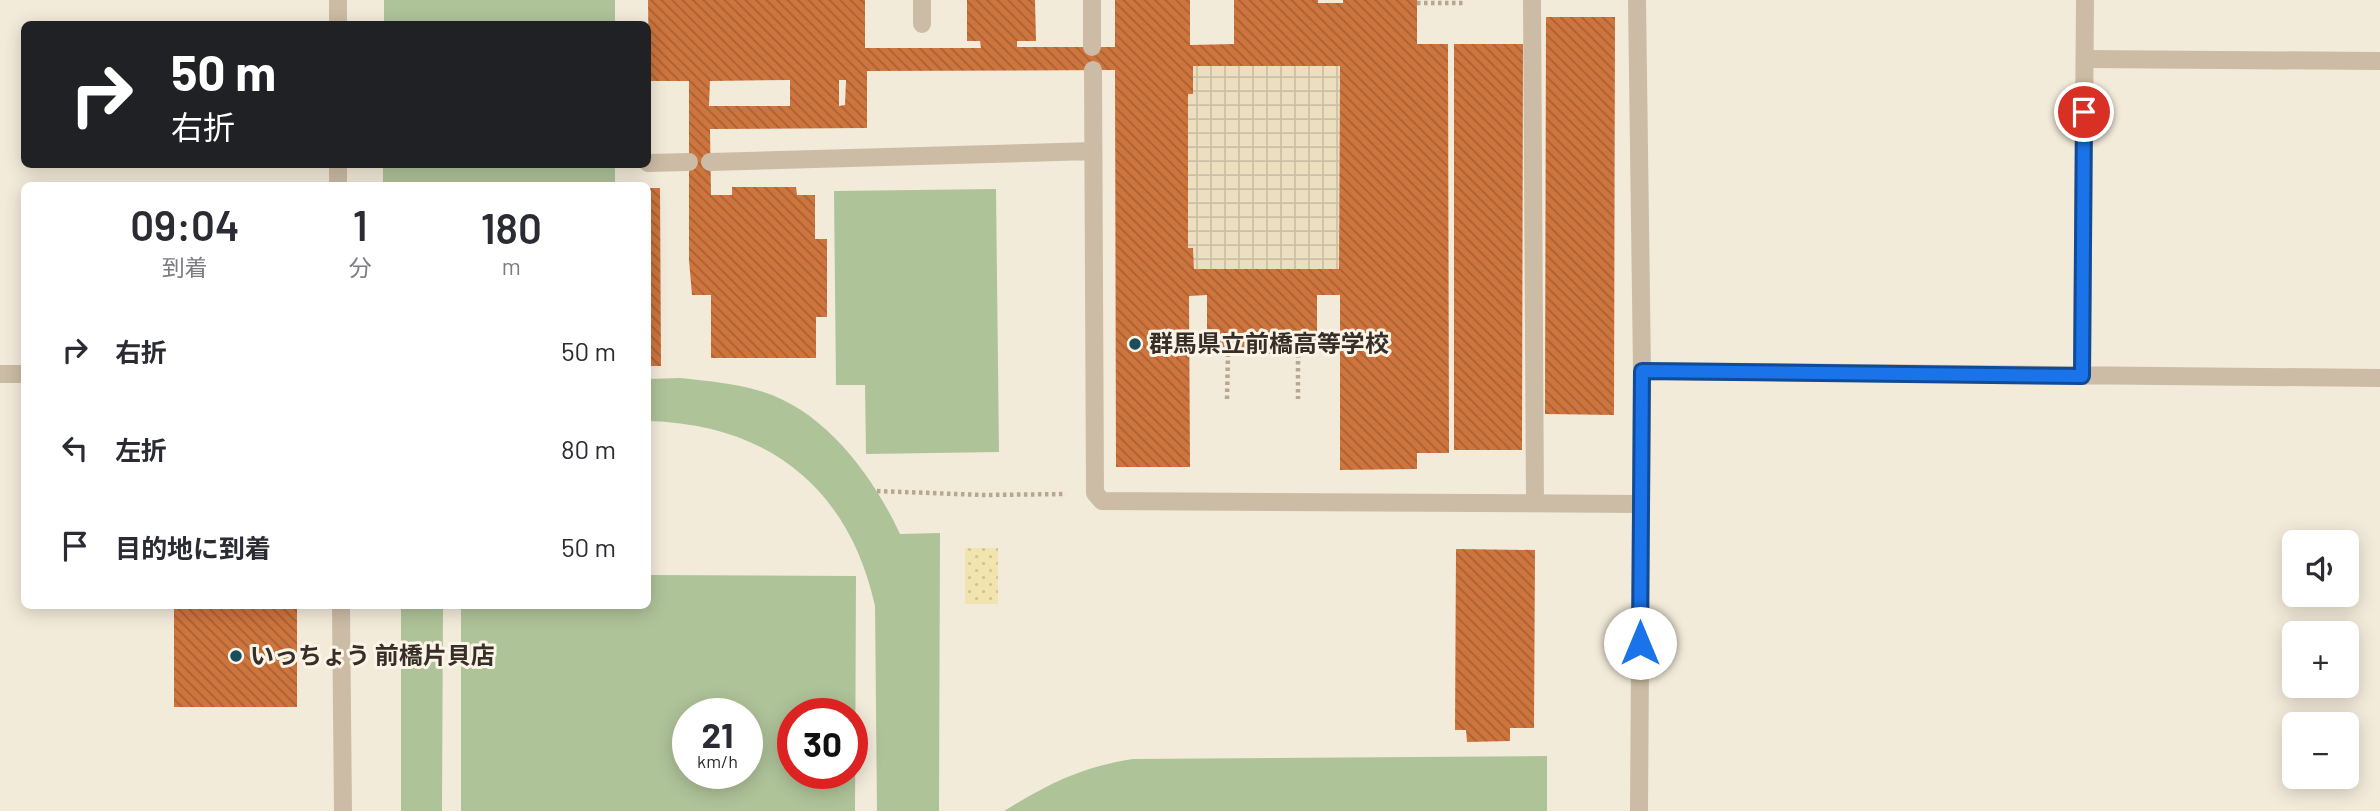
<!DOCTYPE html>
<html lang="ja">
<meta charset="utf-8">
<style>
body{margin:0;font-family:Barlow,"Noto Sans JP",sans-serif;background:#f7f7f7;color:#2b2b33;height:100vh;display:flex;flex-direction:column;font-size:26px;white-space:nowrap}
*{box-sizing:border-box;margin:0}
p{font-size:23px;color:#7c7c81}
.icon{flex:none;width:38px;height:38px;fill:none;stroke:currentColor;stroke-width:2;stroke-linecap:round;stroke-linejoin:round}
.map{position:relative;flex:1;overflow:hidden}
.side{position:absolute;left:21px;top:182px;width:630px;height:427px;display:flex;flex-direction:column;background:#fff;border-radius:10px;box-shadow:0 4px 18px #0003}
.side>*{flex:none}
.banner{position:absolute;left:21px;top:21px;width:630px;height:147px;border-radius:10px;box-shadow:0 4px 18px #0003;background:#202124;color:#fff;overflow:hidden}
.tools{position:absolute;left:2282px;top:530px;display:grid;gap:14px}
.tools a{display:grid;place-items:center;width:77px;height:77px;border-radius:10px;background:#fff;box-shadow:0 4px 18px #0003;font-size:35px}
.speed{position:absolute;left:672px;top:698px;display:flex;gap:14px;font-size:35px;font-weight:700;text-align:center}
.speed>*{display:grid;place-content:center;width:91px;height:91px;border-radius:50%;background:#fff;box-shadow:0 4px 18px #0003;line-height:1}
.speed small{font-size:18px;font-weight:400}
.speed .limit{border:10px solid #d22;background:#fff;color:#111}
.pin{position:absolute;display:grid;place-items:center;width:60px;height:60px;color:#fff;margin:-30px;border:4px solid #fff;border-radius:50%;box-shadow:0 2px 7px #0007}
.me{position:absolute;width:77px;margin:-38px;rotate:0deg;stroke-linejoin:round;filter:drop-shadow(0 0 5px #0008)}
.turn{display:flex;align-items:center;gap:24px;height:147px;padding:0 35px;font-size:32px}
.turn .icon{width:91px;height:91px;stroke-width:2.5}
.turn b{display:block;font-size:49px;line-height:60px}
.eta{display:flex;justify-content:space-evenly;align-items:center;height:119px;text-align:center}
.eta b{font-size:42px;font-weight:600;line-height:49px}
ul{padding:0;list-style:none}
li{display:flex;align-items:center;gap:21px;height:98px;padding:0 35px}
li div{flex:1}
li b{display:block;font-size:26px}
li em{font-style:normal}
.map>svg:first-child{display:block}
</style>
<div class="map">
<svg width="2380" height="811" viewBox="0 0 2380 811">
<defs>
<pattern id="sand-dots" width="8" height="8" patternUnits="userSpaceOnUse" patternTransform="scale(1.75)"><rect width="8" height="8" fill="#f1e4ae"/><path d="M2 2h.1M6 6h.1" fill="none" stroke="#cfc496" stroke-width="1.8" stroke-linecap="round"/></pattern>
<pattern id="plaza-grid" width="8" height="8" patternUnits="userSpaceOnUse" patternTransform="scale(1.75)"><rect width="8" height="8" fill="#ecdfc0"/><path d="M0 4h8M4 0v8" fill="none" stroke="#cbc0a5"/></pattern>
<pattern id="building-back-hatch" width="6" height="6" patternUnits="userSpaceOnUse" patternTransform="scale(1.75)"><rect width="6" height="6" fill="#ce753e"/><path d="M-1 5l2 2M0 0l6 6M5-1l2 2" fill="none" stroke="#a86034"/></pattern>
</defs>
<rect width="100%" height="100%" fill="#f3ebda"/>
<!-- sand -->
<path fill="url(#sand-dots)" d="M965 548H998V604H965Z"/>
<!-- garden -->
<path fill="#afc399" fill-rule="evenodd" d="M384 0H615V24H384Z
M383 165H615V185H383Z
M996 189 999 452 866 454 865 385H836L834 191Z
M680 378C707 381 734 383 760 391 825 410 873 476 900 534L940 533 939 811H877L875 606C849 488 768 424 648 421V379Z
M648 575 856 576 855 811H461V606H648ZM747 714V774H688V714ZM852 714V774H793V714Z
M401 606H443L442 811H401Z
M1547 756V811H1004C1048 784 1081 767 1133 759Z"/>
<!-- plaza -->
<path fill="url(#plaza-grid)" d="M1193 66H1340L1339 269H1194L1193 248H1188V94H1193Z"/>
<!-- building -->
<path fill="url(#building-back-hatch)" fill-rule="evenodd" d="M648 0H865V48H981L980 41H967V0H1035L1036 41H1017V47H1115V0H1190V45L1234 44V0H1318V3H1343V0H1417V44H1448L1449 453H1417V469L1340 470V295H1317V354H1207V295L1189 296 1190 467H1116L1115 70 867 71V128L710 129 711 195H732V187H796L797 195H815V239H827V317H816V358H711V295H692L689 260V81H649ZM1193 66H1340L1339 269H1194L1193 248H1188V94H1193ZM790 80V106H709L710 81ZM839 80H846L845 105 839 106Z
M1546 17H1615L1614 415 1545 414Z
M1454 44H1523L1522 450H1454Z
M648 188H660L661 366H648Z
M1456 549 1535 550 1534 728H1510V741L1467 742 1466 730H1455Z
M174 606H297V707H174Z"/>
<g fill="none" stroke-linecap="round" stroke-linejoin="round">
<!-- path -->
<path stroke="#b8a78f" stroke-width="4.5" stroke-dasharray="3.5 3.5" stroke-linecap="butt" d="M1417 3H1464
M1298 354V399
M1227 399 1228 354
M877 491 983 495 1066 494"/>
<!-- lane -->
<path stroke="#ccbca5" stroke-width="18" d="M922 0V24
M1092 0V47
M1532 0 1535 503
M2085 59 2380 61
M1093 70 1095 493 1102 501 1641 504
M710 162 1093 151
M648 163 689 162
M0 374H24"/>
<!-- street -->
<path stroke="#ccbca5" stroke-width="18" d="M338 0V24
M1637 0 1642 371 1639 811
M338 164V186
M1642 371 2380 378
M2082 376 2085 0
M341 606 343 811"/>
</g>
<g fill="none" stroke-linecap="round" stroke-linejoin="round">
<!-- route casing -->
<g stroke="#114b97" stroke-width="18">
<path id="route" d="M1640 643 1642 371 2082 376 2084 112"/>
</g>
<!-- route -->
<use href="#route" stroke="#1a73e8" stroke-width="12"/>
</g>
<!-- markers -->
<g fill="#1a4e5c" stroke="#fbf4e7" stroke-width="2.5">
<circle cx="1135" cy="344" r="7"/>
<circle cx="236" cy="656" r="7"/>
</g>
<g text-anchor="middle" stroke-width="6" stroke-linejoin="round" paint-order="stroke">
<!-- poi labels -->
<g font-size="24" font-weight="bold" fill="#372e27" stroke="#fbf4e7" text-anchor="start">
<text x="1149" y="352">群馬県立前橋高等学校</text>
<text x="250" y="664">いっちょう 前橋片貝店</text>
</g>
</g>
</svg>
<div class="tools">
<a><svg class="icon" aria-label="sound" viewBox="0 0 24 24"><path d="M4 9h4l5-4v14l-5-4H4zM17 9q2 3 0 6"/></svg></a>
<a>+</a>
<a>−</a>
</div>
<div class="speed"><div>21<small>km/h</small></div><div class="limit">30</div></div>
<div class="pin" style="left:2084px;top:112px;background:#d93025"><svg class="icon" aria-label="arrive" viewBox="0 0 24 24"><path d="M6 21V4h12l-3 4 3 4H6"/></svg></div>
<svg class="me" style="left:1640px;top:643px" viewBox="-20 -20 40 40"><circle r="19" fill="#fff"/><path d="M0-13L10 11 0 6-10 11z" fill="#1a73e8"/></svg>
<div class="banner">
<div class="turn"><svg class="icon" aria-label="right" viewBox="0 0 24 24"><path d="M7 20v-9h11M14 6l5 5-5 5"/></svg><div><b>50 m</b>右折</div></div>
</div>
<section class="side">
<div class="eta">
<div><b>09:04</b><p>到着</p></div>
<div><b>1</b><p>分</p></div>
<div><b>180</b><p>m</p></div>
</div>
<ul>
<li><svg class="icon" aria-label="right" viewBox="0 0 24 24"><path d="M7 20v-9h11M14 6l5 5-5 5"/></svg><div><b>右折</b></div><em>50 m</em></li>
<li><svg class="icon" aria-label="left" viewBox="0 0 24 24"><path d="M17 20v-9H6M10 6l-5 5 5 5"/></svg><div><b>左折</b></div><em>80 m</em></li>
<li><svg class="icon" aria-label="arrive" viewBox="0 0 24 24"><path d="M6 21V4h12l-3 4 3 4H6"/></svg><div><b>目的地に到着</b></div><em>50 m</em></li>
</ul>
</section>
</div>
